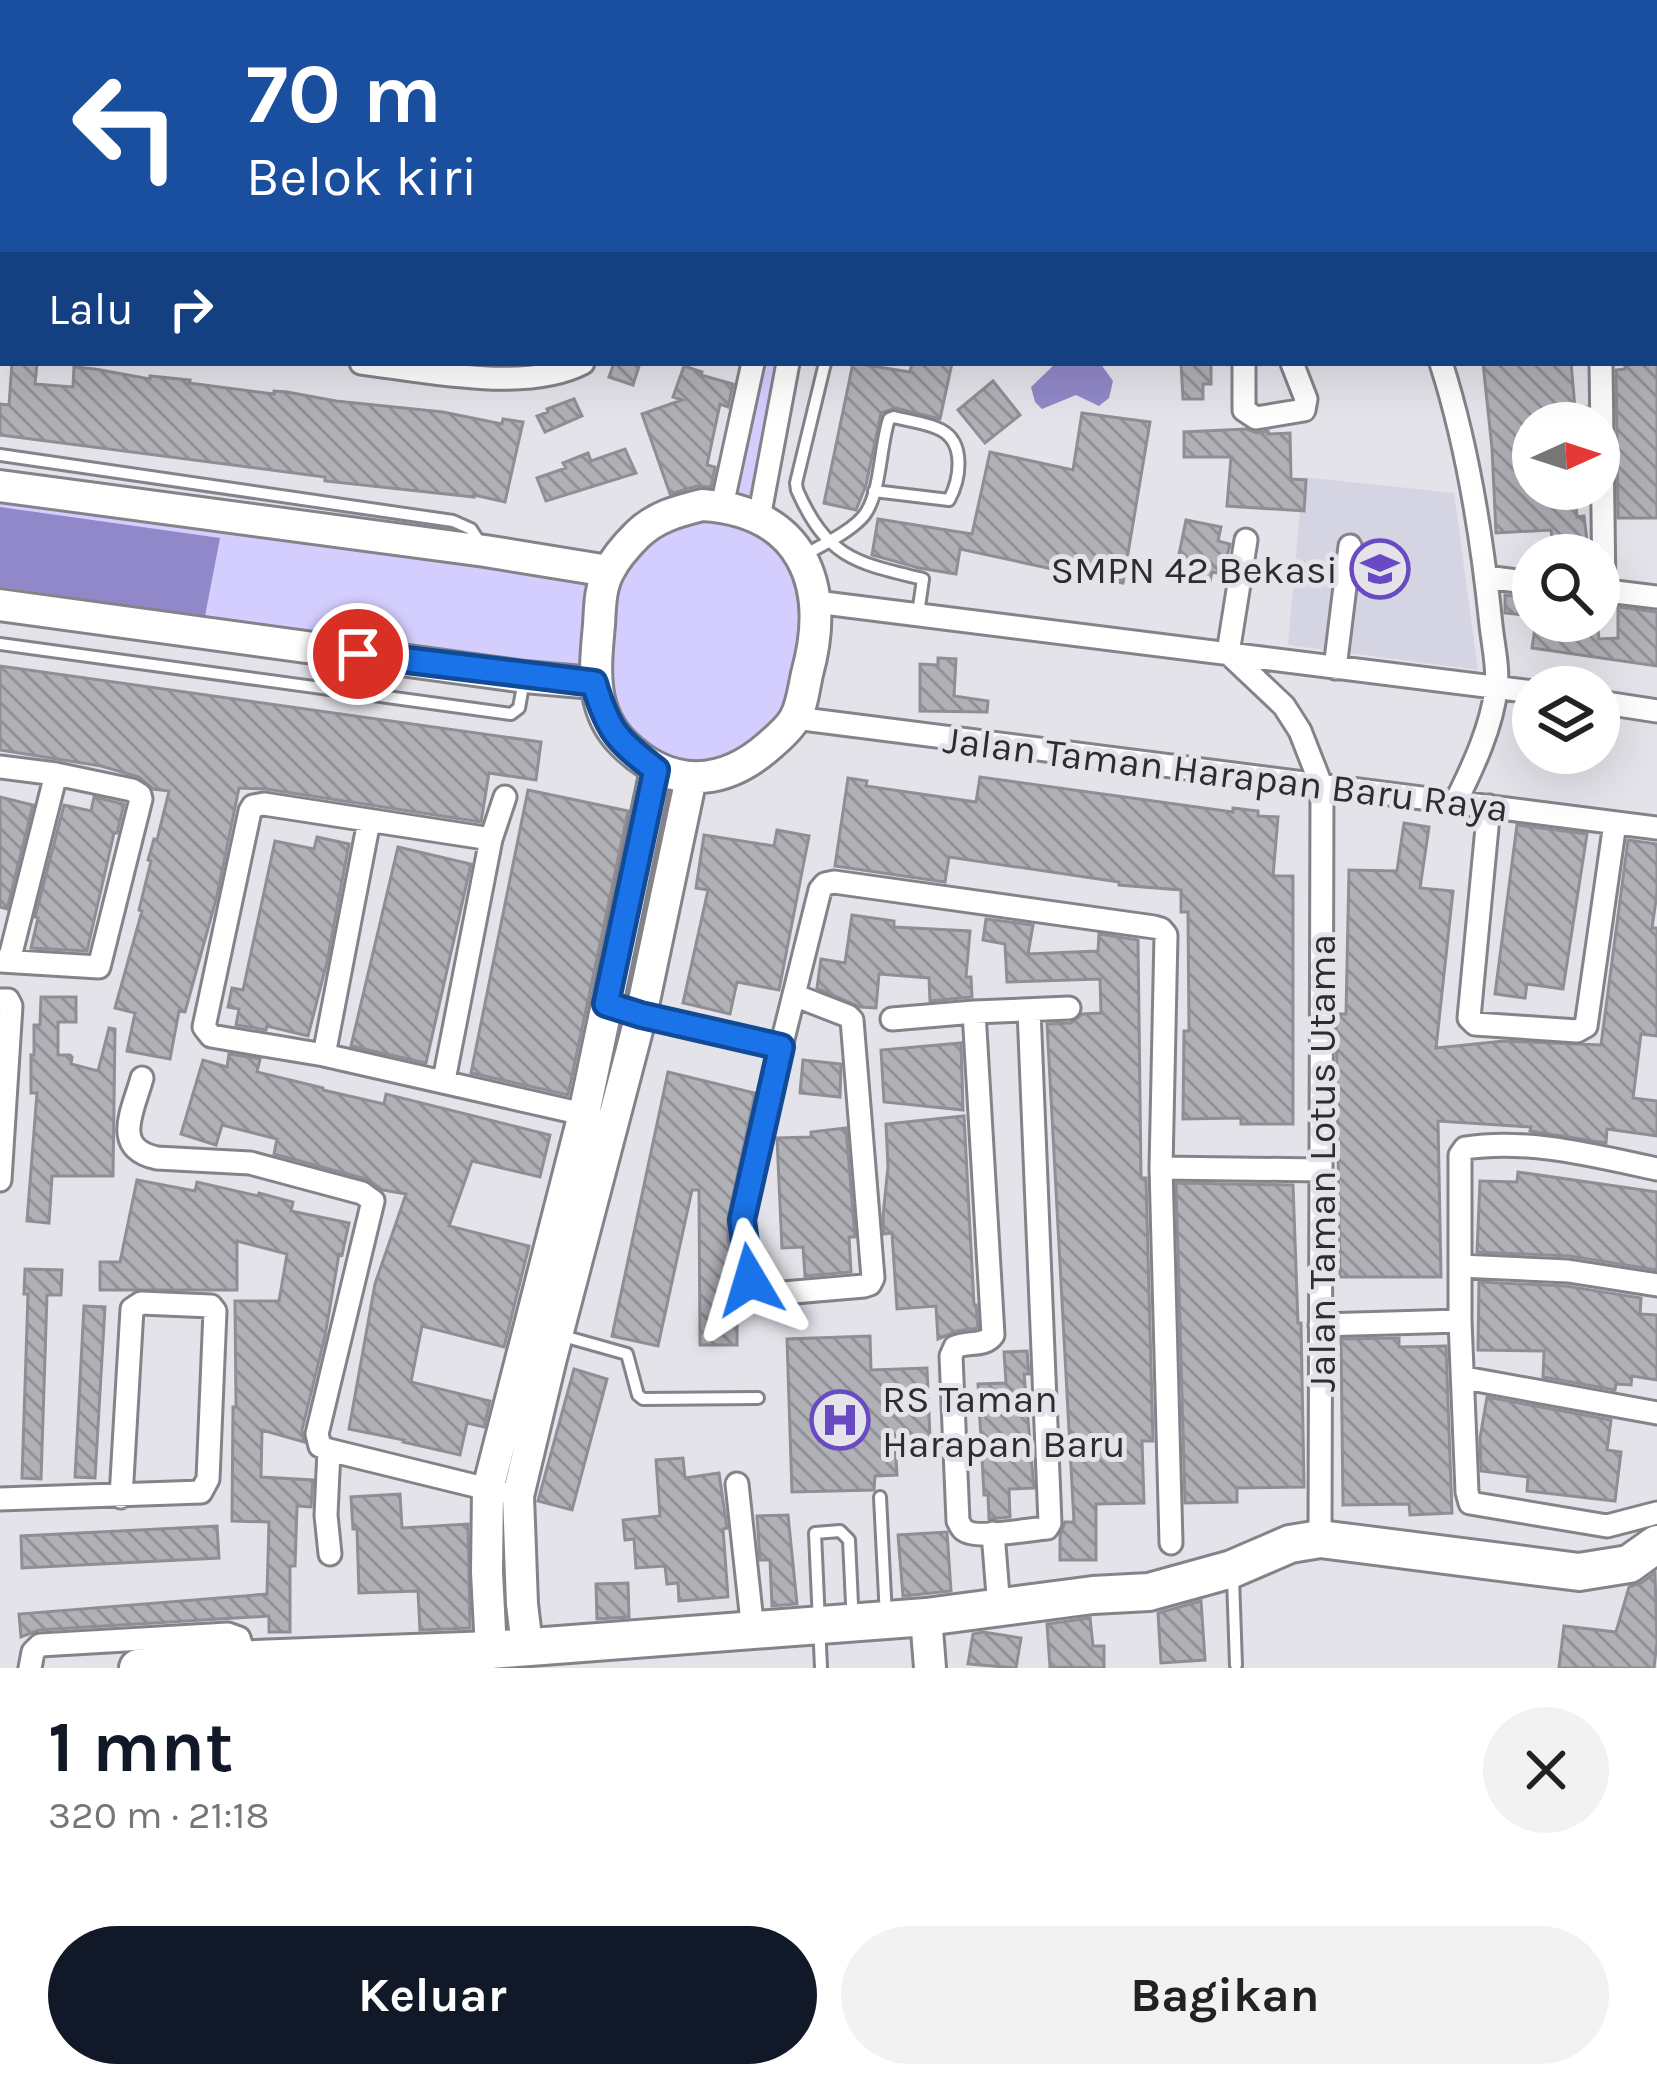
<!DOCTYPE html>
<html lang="id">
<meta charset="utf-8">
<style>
body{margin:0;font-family:Karla,sans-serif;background:#f2f2f2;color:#222;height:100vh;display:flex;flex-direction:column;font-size:45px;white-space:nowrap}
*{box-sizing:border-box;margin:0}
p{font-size:39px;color:#767676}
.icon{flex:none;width:66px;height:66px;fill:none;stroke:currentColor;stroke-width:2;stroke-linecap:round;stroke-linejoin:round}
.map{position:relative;height:1668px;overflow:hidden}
.side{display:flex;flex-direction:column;background:#fff;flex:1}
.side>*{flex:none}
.top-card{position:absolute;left:0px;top:0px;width:1659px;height:366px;box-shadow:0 12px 48px #0002;background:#1a4fa0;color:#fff;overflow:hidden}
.needle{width:78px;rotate:87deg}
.tools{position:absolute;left:1512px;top:402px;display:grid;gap:24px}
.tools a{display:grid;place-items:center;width:108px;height:108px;border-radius:50%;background:#fff;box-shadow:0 12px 48px #0002;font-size:60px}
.pin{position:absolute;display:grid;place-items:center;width:102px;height:102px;color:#fff;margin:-51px;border:6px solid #fff;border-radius:50%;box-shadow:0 3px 12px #0007}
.me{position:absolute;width:132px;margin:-66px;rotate:353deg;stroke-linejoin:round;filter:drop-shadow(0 0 9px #0008)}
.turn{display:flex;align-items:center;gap:42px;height:252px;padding:0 48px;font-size:54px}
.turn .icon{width:156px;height:156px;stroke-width:2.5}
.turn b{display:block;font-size:84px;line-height:102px}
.then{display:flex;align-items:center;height:114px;padding:0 48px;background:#0003;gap:24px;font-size:45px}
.round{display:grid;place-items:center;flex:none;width:126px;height:126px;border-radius:63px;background:#f2f2f2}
.summary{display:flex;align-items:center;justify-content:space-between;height:204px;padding:0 48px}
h1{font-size:72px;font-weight:700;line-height:90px;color:#111827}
.primary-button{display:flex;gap:24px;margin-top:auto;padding:24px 48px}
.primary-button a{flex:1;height:138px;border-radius:72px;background:#111827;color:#fff;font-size:48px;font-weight:700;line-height:138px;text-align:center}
.primary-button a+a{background:#f2f2f2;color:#222}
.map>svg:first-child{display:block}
</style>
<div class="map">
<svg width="1657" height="1668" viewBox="0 0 1657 1668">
<defs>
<pattern id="building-back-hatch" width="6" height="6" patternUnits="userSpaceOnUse" patternTransform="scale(3)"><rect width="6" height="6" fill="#b0b0b7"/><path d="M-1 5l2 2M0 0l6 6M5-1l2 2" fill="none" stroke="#909095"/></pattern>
</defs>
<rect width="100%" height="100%" fill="#e4e3ea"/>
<!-- built -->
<path fill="#d5d4e2" d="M1303 477 1454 493 1478 670 1288 645Z"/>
<!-- grass -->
<path fill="#d4ceff" d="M753 363H788L759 517 809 573 795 718 691 779 518 1496 527 1646 491 1650 488 1489 656 770 594 683 0 605V486L608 571 636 535 722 506Z"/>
<!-- water -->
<path fill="#9188c9" d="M1056 363H1100L1113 381 1109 398 1099 406 1076 395 1042 409 1035 402 1031 387Z
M0 507 220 538 205 616 0 587Z"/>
<!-- building -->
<path fill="url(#building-back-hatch)" stroke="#8f8e95" stroke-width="3" d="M12 363H37L35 384 73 387 74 367 95 369 150 379V376L190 380 189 383 274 394V391L287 392 336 401 443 412 502 424 503 419 523 422 505 502 474 495V497L325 481V477L0 435V404L9 405Z
M614 363H640L633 385 609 377Z
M853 363 910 372 912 363H952L940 419 896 408 881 413 866 485 856 510 824 503Z
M1181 363H1211V384H1203V399H1183Z
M1483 363H1571L1575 408 1587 407V423H1531L1533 489H1575L1577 517 1584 516 1588 549 1554 553 1551 530 1496 533 1492 448Z
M1625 363H1657V518H1618L1616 370 1625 369Z
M684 366 702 372 701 375 733 384 728 407 720 404 707 465 715 467 711 487 697 486 670 494 642 414 682 400 673 397Z
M993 381 1020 415 985 443 958 410Z
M574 399 582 416 545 432 537 416 548 412 547 409Z
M1082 413 1150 422 1123 583 1056 573 1057 570 960 549 956 574 919 568 872 555 878 519 972 534 990 452 1073 470Z
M1246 429 1257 433 1268 431V434L1290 433 1291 479 1306 480 1304 511 1227 506 1231 457H1184V432Z
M625 449 636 473 546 501 537 478 566 468 563 463 588 453 591 461Z
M1186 520 1221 527 1218 541 1230 544 1223 574 1212 572 1210 581 1175 574Z
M1505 595 1533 598V616L1505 613Z
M1618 607 1657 612V666L1532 648 1536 621H1597L1599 639 1618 638Z
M938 658 956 659 954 696 988 701 987 712 920 711V664L938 665Z
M0 666 541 742 536 780 489 773 481 822 266 789 239 788 217 896 185 1012 179 1011 170 1059 127 1051 135 1013 115 1008 142 911 139 910 151 861 148 860 154 839 157 840 169 791 153 789 139 777 101 766 0 750Z
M980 777 1233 812V808L1258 811V816L1278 817 1273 876H1293V1124H1241V1118L1183 1119 1184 1031H1189L1188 912H1181V890L1119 885V882L949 857 945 882 835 866 848 778 867 781 866 786 976 802Z
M528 790 628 811 568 1095 471 1073Z
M0 797 33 805 7 909 0 907Z
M94 797 124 804 117 833H114L87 951 31 948 38 918 35 917 64 805 91 811Z
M1404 823 1429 827 1420 888 1453 891 1436 1048 1504 1041 1601 1045 1628 840 1657 844V893L1652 928H1657V1036L1641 1034 1633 1098 1657 1101V1136L1607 1129 1606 1143 1530 1131 1531 1127 1438 1121 1441 1277H1340L1336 1014H1346L1349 870 1397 871Z
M1517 825 1587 834 1563 989 1527 984 1525 998 1495 994Z
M777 830 809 836 779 990 737 982 730 1014 683 1003 708 890 696 888 704 835 774 846Z
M317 837 349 844 327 962 308 1036 267 1026 266 1030 236 1025 239 1009 228 1007 232 988 243 990 275 841 314 849Z
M398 847 471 864 426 1063 351 1046Z
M852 915 894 921V927L970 931 966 977H971L972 997 930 1001 929 978 879 974 876 1008 860 1007 817 988 821 959 845 963Z
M986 919 1033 925 1028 954 1098 951 1099 934 1138 940 1141 1178H1146L1153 1441H1142L1144 1503 1096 1504V1560H1060V1535L1065 1522H1074L1047 1024 1071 1023 1082 1014 1101 1013 1100 979 1007 982 1005 944 983 940Z
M41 997H76V1022H58V1055H70L72 1057 71 1064 98 1071 109 1028 115 1029 113 1176H52L49 1223 27 1221 37 1093H31V1055H34V1025H40Z
M961 1043 963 1110 884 1102 881 1050Z
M229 1054 260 1059 257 1072 323 1088V1090L384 1104 386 1094 550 1135 540 1177 472 1161 449 1226 529 1246 504 1347 422 1326 411 1382 490 1401 484 1427 467 1423 460 1455 403 1442 404 1440 349 1429 375 1284 406 1194 383 1190 366 1179 274 1154 277 1139 222 1125 216 1145 181 1134 203 1060 227 1067Z
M803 1060 841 1064 840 1097 800 1093Z
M668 1072 755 1093 728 1219V1239L737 1284V1345H700L699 1190H692L658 1346 612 1336Z
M964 1116 974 1305H976L978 1328 957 1331 938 1339 936 1306 897 1309 892 1233 884 1234 883 1216 888 1167 886 1124Z
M846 1128 855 1237H849L851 1272 805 1276 803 1247 782 1248 777 1138 811 1137V1132Z
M1518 1172 1657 1192V1270L1569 1256 1477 1252 1480 1181 1517 1182Z
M137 1180 195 1191 197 1182 258 1196 259 1193 293 1202 291 1211 349 1223 342 1255 339 1254 325 1336 302 1430 304 1442 262 1430 261 1477 313 1480 311 1507 297 1506 295 1566H290V1632H269V1616L39 1630 21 1637 19 1614 267 1594 269 1522 232 1521 233 1407H236L235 1301H279L287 1254 237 1241V1290H100V1262H120Z
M1176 1183 1293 1185 1298 1323H1301L1304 1487 1237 1488V1502L1185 1503Z
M25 1269 62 1270 61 1295H47L41 1479 22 1478 28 1294H24Z
M1479 1282 1566 1286 1641 1298 1640 1314 1657 1315V1380L1632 1376 1631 1385 1616 1384 1615 1390 1543 1377 1544 1351 1478 1350Z
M84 1306 105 1307 95 1478 75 1477Z
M870 1336 871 1370 927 1368 930 1438 895 1440 897 1475 875 1476 874 1490 792 1492 787 1339Z
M1399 1338V1347L1446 1346 1452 1513 1410 1515 1409 1504 1343 1505 1341 1339Z
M1027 1351 1029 1374H1024L1034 1488 1009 1489 1010 1517 989 1519 988 1495H984L978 1384 1006 1383 1004 1352Z
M574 1369 607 1379 572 1510 538 1501Z
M1487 1397 1611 1420 1607 1450 1621 1452 1615 1501 1527 1491 1528 1477 1481 1471 1480 1438Z
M683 1458 685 1478 719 1473 727 1528 723 1529 728 1597 679 1601 678 1583 667 1584 665 1566 636 1568 634 1539 625 1540 623 1520 660 1516 656 1460Z
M400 1494 402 1528 468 1524 470 1628 420 1630 418 1591 359 1593 357 1529H353L351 1497Z
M788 1515 797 1604 772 1606 770 1560H760L757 1516Z
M217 1526 219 1558 22 1568 21 1536Z
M947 1532 951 1591 903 1596 898 1535Z
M1655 1573 1657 1642 1654 1668H1559L1564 1626 1616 1632 1629 1587 1641 1583Z
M628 1583 629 1617 597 1619 596 1584Z
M1201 1601 1205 1660 1161 1663 1158 1613Z
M1090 1618 1093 1646H1104V1668L1050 1667 1047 1624Z
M983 1632 1021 1638 1016 1668 968 1664 973 1634Z"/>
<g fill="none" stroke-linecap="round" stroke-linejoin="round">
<!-- lane casing -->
<g stroke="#848389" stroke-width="16">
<path id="lane" d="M825 363 796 483 797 490C827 558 856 563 923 579L918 614
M0 455 453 521 471 529 480 543
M804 555C821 546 858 528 867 511 881 487 880 446 889 419L894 417C909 421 928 423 941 430 966 443 960 480 949 500L874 491
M0 644 511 714 519 708 524 680
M563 1336 627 1354 638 1395 643 1399 758 1398
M880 1497 886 1617
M1233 1578 1236 1665
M821 1668 815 1533 840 1531 849 1540 852 1604"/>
</g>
<!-- street casing -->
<g stroke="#848389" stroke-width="27">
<path id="street" d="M362 0V3
M482 0 483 3
M601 0 602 3
M745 0V3
M785 0V3
M946 0 947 3
M1112 0V3
M1268 0 1269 3
M1433 0 1434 3
M112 3V0
M233 3V0
M1179 3 1192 0
M1656 39H1657
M1656 171H1657
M1656 297 1657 296
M0 315H3
M361 363C424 371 526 393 583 363
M1244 363V410L1256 418 1304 410 1306 399 1292 363
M1441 363C1468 447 1482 537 1491 625 1493 645 1499 669 1496 689 1492 726 1473 767 1456 801
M1601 363 1604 591
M722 506 753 363
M759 518 788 363
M1246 540 1228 653 1284 706 1300 731 1322 787 1320 1539
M1486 577 1533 583
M1599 590 1657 597
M816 602 1533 692
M1335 668 1350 546
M1599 702 1657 711
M795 718 1657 828
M0 767 56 774 132 790 140 795 141 799 99 967 0 961
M1489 806 1469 1018 1475 1024 1577 1031 1586 1026 1615 823
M491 839 264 804 253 806 250 811 204 1027 211 1036 324 1055 592 1116
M9 961 56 774
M794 995 848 1016 852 1020 873 1278 870 1284 864 1286 760 1295 753 1290 743 1237V1219L781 1047 820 890 825 884 834 882 1154 927 1161 929 1166 935 1161 1168 1171 1543
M0 1000H8L11 1006 0 1180
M606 1003 641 1015 781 1047
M974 1012 993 1335C985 1347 967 1341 955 1347L951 1356 958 1521C960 1524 961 1528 964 1530 976 1540 1031 1529 1047 1528L1050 1523 1029 1010
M892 1019 974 1012 1069 1008
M324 1055 369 821
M142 1078C133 1111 111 1148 157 1158L250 1163 362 1193 373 1201 317 1434 320 1446 329 1450 500 1492
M444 1080 491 839 505 797
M1161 1168 1321 1170
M1657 1169C1596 1156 1528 1138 1465 1148L1460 1155V1321L1467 1492 1470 1503 1607 1526 1657 1513
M1460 1266 1568 1271 1657 1285
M1320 1325 1460 1321
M1465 1378 1657 1413
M329 1450 326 1515 330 1554
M737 1484 753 1631
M0 1499 201 1492 208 1479 215 1311 211 1306 141 1303 132 1309 121 1497
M993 1533 999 1608
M30 1668 33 1652 40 1645 228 1634 239 1638 246 1659"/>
</g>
<!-- secondary casing -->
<g stroke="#848389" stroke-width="36">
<path id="secondary" d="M0 486 485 551 608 571
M702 505C802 511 832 584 807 674 804 688 802 706 795 718 790 728 778 738 770 745 723 787 670 789 624 744 590 711 595 668 599 625 600 607 600 587 609 571 615 559 627 545 637 535 655 517 678 511 702 505Z
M0 605 525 677 594 683
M926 1617 930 1668
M527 1646 522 1604 518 1496 551 1358 641 1015 691 778
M491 1650 487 1572 488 1489 584 1114 656 770"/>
</g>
<!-- primary casing -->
<g stroke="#848389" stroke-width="42">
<path id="primary" d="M138 1668 204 1661 491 1650 926 1617 1093 1595 1149 1592 1232 1569 1290 1544 1320 1539 1579 1572 1629 1564 1657 1544"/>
</g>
<!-- lane -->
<use href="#lane" stroke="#fff" stroke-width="10"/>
<!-- street -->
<use href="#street" stroke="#fff" stroke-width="21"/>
<!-- secondary -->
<use href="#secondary" stroke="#fff" stroke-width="30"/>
<!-- primary -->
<use href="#primary" stroke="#fff" stroke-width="36"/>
</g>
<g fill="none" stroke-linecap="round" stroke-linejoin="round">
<!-- route casing -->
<g stroke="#114b97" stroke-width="30">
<path id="route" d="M358 654 594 683C608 731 617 740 656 770L606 1004 641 1015 781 1047 742 1220 750 1280"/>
</g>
<!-- route -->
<use href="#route" stroke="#1a73e8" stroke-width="21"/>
</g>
<!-- icons -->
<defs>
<g id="school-ring" transform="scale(3)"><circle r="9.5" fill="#e4e3ea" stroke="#684ac3" stroke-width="1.5"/><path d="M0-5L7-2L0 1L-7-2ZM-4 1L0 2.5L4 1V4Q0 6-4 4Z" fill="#684ac3"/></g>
<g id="hospital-ring" transform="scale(3)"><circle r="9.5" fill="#e4e3ea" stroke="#684ac3" stroke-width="1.5"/><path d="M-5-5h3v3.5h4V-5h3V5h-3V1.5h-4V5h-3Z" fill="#684ac3"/></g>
</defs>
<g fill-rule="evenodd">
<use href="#school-ring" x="1380" y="569"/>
<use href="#hospital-ring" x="840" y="1420"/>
</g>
<g text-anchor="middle" stroke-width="10" stroke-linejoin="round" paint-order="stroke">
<!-- poi labels -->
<g font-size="39" fill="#2d2d30" stroke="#e4e3ea" text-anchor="end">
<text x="1338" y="583">SMPN 42 Bekasi</text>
<text x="882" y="1412" text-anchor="start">RS Taman<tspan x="882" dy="45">Harapan Baru</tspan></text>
</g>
<!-- street labels -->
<g font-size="39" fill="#2d2d30" stroke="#e4e3ea">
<text transform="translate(1226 773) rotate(7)" y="14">Jalan Taman Harapan Baru Raya</text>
<text transform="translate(1321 1163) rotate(-90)" y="14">Jalan Taman Lotus Utama</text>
</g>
</g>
</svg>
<div class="tools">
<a><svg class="needle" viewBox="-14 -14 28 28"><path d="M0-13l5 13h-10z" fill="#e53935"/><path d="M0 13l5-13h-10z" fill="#767676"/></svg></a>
<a><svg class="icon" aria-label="search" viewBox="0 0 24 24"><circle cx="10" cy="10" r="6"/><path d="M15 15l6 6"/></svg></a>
<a><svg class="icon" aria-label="layers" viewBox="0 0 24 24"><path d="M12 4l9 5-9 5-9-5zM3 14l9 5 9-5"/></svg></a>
</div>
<div class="pin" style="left:358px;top:654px;background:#d93025"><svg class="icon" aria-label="arrive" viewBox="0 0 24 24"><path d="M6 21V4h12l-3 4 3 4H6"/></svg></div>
<svg class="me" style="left:750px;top:1280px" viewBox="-20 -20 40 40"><path d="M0-17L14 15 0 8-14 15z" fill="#1a73e8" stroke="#fff" stroke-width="4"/></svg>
<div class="top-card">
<div class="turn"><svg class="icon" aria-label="left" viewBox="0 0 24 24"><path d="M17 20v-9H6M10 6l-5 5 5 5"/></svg><div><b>70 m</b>Belok kiri</div></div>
<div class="then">Lalu<svg class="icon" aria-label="right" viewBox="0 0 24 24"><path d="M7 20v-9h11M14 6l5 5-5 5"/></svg></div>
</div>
</div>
<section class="side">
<div class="summary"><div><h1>1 mnt</h1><p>320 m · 21:18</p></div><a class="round"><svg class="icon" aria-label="close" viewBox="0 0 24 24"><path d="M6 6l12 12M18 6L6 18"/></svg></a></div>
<div class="primary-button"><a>Keluar</a><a>Bagikan</a></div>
</section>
